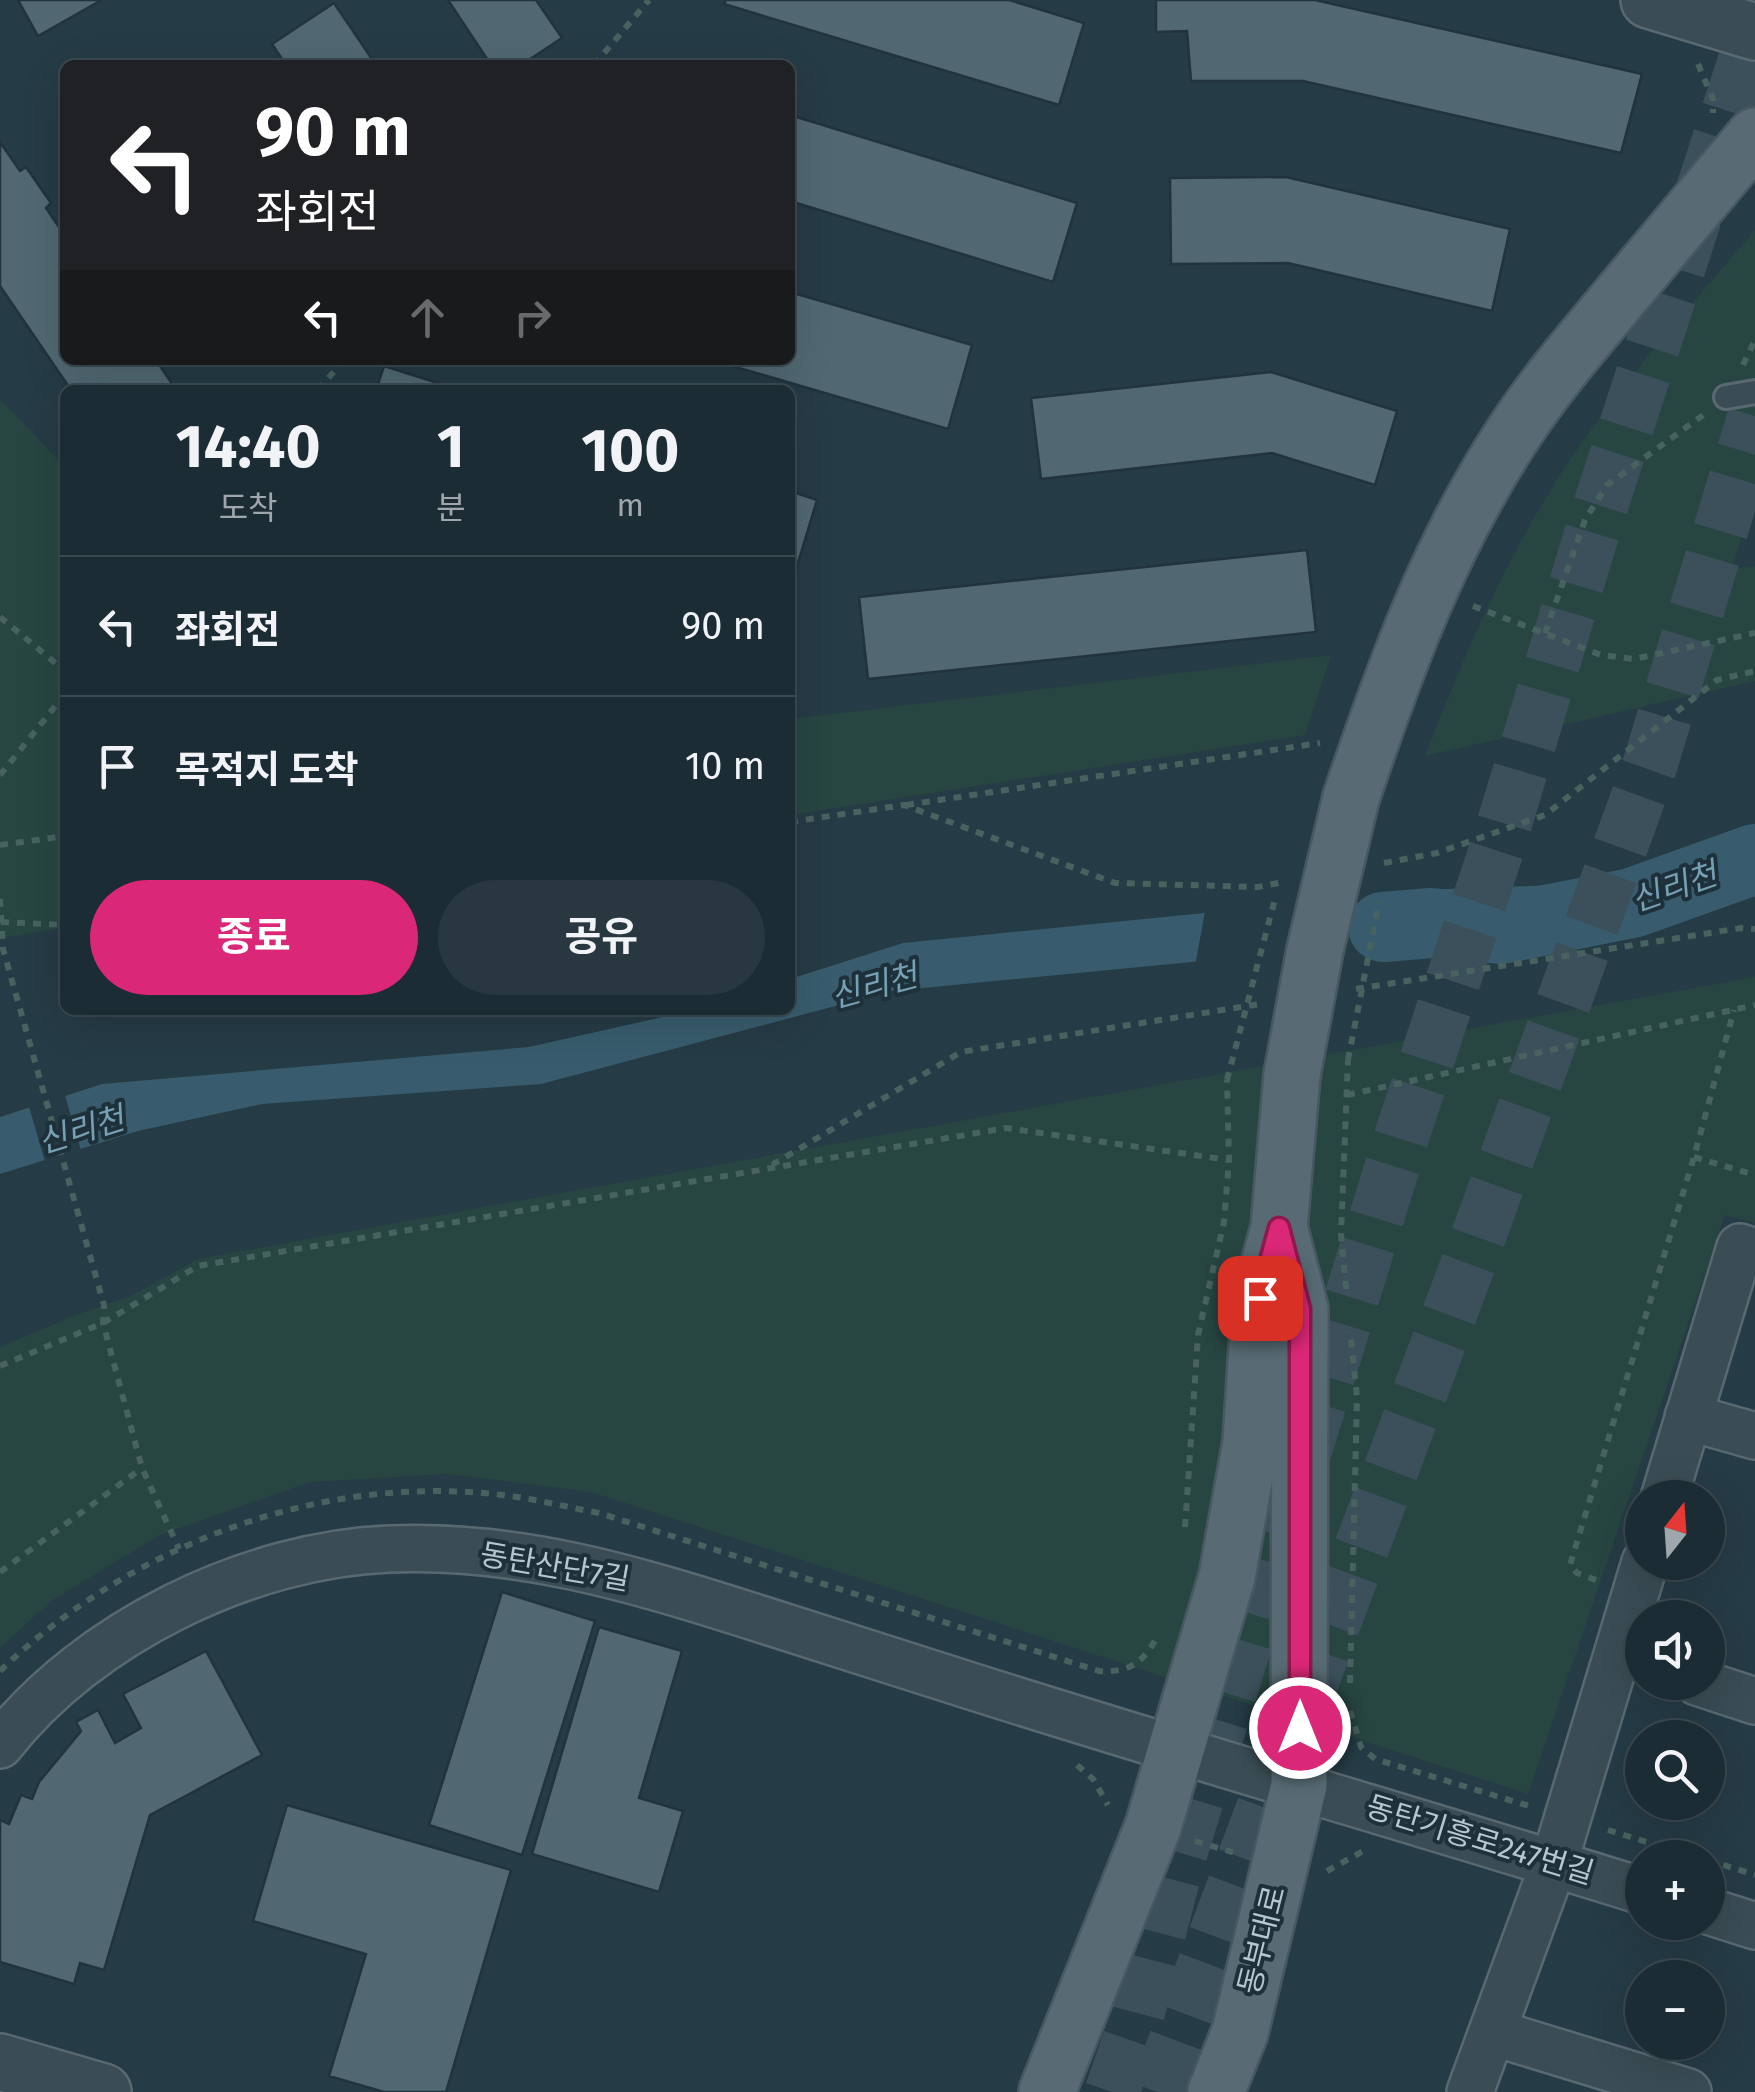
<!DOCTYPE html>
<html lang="ko">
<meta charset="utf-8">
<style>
body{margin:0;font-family:"Fira Sans","Noto Sans KR",sans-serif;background:#293840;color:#f1f3f6;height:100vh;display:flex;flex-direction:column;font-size:38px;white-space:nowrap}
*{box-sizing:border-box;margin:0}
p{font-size:32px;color:#a0a7ac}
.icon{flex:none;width:55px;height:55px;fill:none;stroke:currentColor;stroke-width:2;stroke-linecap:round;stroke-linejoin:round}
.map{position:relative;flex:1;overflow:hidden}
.drawer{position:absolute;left:60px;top:385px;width:735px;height:630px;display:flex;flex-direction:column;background:#1c2c34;border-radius:15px;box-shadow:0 10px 40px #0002,0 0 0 2px #3a484f}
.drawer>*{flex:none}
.hud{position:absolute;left:60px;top:60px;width:735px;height:305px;border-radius:15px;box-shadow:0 10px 40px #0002,0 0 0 2px #3a484f;background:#202124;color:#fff;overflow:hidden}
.needle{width:65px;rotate:17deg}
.fabs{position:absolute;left:1625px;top:1480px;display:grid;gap:20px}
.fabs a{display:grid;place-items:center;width:100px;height:100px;border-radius:50%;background:#1c2c34;box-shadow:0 10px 40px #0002,0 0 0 2px #3a484f;font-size:50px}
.pin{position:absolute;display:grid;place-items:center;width:85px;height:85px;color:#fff;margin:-42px;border-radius:20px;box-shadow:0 5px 15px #0006}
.me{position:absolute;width:110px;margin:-55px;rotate:0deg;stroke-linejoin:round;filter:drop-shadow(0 0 8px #0008)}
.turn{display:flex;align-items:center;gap:35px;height:210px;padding:0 30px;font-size:45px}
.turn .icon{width:130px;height:130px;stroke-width:2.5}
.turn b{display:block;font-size:70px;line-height:85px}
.lanes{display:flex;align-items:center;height:95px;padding:0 30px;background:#0003;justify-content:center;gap:50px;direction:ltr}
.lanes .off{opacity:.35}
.eta{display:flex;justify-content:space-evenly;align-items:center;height:170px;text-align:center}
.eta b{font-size:60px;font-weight:700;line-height:70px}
.cta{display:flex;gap:20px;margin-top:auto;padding:20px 30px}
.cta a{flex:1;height:115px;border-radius:60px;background:#db2777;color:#fff;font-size:40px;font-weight:700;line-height:115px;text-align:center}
.cta a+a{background:#293840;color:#f1f3f6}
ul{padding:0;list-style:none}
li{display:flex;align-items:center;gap:30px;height:140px;padding:0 30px;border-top:2px solid #3a484f}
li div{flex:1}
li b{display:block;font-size:38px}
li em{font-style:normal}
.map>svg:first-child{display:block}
</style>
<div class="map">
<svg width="1755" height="2092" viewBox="0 0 1755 2092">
<rect width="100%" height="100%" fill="#253b45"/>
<!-- green -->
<path fill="#274641" d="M1755 230V494L1732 568 1755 566V681L1425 756C1463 657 1503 564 1560 475 1617 387 1688 309 1755 230Z
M0 399 65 467V928L0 938Z
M1331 655 1305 735 790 815V719Z
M1755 977V1223L1725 1215 1528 1794 591 1492 448 1474 310 1482 160 1535 51 1601 0 1648V1347L76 1315 131 1296 198 1259Z"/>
<!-- water -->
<path fill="#385c6d" d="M1755 837V867L1418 940 892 991 541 1084 262 1104 138 1131 0 1174V1117L102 1084 529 1047 694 1010H790V979L903 943 1447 889 1584 884Z"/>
<!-- pier -->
<path fill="#253b45" d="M1431 885 1417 945 1195 966 1206 906Z
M64 1092 82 1154 46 1165 28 1103Z"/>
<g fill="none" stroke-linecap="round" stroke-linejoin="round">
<!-- river -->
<path stroke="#385c6d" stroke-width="70" d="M1383 927 1432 923 1501 929 1632 903 1755 859"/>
</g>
<!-- building -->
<path fill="#516872" stroke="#21333c" stroke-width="2.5" d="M18 0H99L100 1 38 36Z
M448 0H536L562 38 521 65H491Z
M726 0H1009L1084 23 1059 105 724 4Z
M1156 0H1315L1642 74 1621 153 1303 81H1191L1187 31 1156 32Z
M334 3 376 65H286L272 44Z
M790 115 1077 203 1053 282 790 201Z
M0 142 20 171 26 167 51 203 46 208 65 236V360H156L175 388 71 390 0 286Z
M1286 177 1510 229 1492 311 1288 263 1171 264 1170 178Z
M790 292 972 345 948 429 712 360H790Z
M384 366 460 390H376Z
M1271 372 1397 411 1375 485 1272 453 1041 479 1031 398Z
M790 491 817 500 794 576 790 575Z
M1307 550 1316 632 868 679 859 597Z
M502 1592 595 1621 522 1855 429 1825Z
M599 1627 682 1651 639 1798 683 1811 659 1892 532 1854Z
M206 1651 262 1755 150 1815 104 1970 80 1963 74 1984 0 1962V1820L9 1824 21 1795 32 1799 39 1782 81 1731 76 1722 98 1710 115 1743 141 1728 123 1694Z
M287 1805 511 1870 446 2092H384L329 2076 366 1954 253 1921Z"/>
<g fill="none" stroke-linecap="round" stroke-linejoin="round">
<!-- tertiary-tunnel -->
<path stroke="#3b505a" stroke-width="55" stroke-dasharray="55 28" stroke-linecap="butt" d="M1157 2092 1469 1262 1650 765 1755 416"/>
<!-- trunk-tunnel -->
<path stroke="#3b505a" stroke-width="55" stroke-dasharray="55 28" stroke-linecap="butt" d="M1112 2092 1130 2040 1177 1862 1404 1129 1497 848 1594 526 1755 31"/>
<!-- service casing -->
<g stroke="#596972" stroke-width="28">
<path id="service" d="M1726 397 1755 392"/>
</g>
<!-- minor casing -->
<g stroke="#596972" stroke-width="50">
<path id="minor" d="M1688 1417 1755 1436
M1664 1498 1740 1247 1755 1252
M1697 1682 1755 1701
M0 1745C87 1633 249 1554 390 1549 518 1544 631 1578 751 1616 826 1640 902 1664 977 1688 1198 1758 1421 1822 1642 1891
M1708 1911 1755 1926
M1492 2032 1688 2092
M1470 2092 1554 1863 1645 1562"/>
</g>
<!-- tertiary casing -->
<g stroke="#596972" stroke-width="60">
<path id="tertiary" d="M1649 0 1755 32
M0 2062 103 2092"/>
</g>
<!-- primary casing -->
<g stroke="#475861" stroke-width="60">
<path id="primary" d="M1351 798C1395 668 1439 546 1515 431 1547 382 1586 338 1623 293 1667 241 1711 188 1755 136
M1047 2092 1153 1827 1227 1577 1251 1442 1260 1298 1279 1228 1292 1075
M1216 2092 1240 2032 1299 1785 1300 1309 1280 1231"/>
</g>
<!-- path -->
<path stroke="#48635f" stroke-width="6" stroke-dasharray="8 8" stroke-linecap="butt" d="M1698 64 1713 99V113
M594 65 649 0
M1743 365 1755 340
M318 390 344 360
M1473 606 1601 655 1634 659 1755 633
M0 617 65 671
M1545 633 1585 520 1607 485 1706 413
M0 775 65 694
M906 805 1320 743
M790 822 904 805 1115 883 1258 887 1283 882
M0 845 65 836
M1384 863 1437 853 1545 815 1717 680 1755 671
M0 899 3 949 104 1305 103 1323 142 1468 179 1549
M1 922 65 925
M1356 989 1741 928 1755 929
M1347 1095 1755 1005
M1694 1157 1755 1175
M772 1165 961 1052 1260 1004
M1346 1289 1341 1234 1348 1060
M0 1366 103 1323 198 1266 1006 1128 1229 1160
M1185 1527 1198 1335 1224 1222 1229 1160 1227 1080
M0 1572 142 1468
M1596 1580 1577 1573 1570 1565 1694 1157 1734 1010
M0 1671C134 1542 330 1469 517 1497 544 1501 571 1508 599 1513L1099 1671C1130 1673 1144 1662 1158 1635
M1350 1683 1357 1397 1350 1331
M1350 1711 1361 1747 1375 1759 1529 1806
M1077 1765 1093 1779 1108 1805
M1608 1830 1698 1858
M1195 1841 1235 1853
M1708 1860 1755 1875
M1327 1871 1365 1850"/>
<!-- service -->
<use href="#service" stroke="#3a4c54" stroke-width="22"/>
<!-- minor -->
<use href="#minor" stroke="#3a4c54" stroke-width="45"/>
<!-- tertiary -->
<use href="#tertiary" stroke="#3a4c54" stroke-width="55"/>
<!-- primary -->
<use href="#primary" stroke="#586b74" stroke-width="55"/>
<!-- primary-bridge casing -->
<g stroke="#475861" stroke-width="60" stroke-linecap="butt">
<path id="primary-bridge" d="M1292 1075 1315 950 1351 798"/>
</g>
<!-- path-bridge -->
<path stroke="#48635f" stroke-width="6" stroke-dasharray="8 8" stroke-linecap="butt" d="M1348 1060 1379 902
M1227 1080 1275 899"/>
<!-- primary-bridge -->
<use href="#primary-bridge" stroke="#586b74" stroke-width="55"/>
</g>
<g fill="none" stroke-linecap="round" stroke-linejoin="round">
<!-- route casing -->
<g stroke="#8e194d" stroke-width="25">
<path id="route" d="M1260 1298 1279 1228 1300 1309V1728"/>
</g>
<!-- route -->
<use href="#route" stroke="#db2777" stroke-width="18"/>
</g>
<g text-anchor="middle" stroke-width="8" stroke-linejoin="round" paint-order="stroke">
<!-- street labels -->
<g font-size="30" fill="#b8c6ce" stroke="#1e313a">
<text transform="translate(555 1567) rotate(10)" y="10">동탄산단7길</text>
<text transform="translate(1480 1840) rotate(17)" y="10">동탄기흥로247번길</text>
<text transform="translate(1262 1940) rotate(-76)" y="10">동부대로</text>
</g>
<!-- water labels -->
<g font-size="32" font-style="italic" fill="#76a0b3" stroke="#1e313a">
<text transform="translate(1674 887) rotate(-19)" y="11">신리천</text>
<text transform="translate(874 986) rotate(-15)" y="11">신리천</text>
<text transform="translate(81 1130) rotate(-17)" y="11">신리천</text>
</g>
</g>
</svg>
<div class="fabs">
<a><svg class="needle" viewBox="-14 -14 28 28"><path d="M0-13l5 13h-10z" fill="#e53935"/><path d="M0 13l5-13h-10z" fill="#a0a7ac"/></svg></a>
<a><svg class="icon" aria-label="sound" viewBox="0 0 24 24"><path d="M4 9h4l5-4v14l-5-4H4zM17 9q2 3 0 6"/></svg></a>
<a><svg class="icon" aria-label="search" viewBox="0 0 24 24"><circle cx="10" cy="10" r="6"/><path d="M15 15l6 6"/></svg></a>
<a>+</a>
<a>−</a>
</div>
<div class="pin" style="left:1260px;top:1298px;background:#d93025"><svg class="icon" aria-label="arrive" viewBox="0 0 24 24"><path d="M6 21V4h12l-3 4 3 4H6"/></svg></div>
<svg class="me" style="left:1300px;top:1728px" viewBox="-20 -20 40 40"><circle r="17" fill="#db2777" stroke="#fff" stroke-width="3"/><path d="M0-11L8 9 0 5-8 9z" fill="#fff"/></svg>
<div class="hud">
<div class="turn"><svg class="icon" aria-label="left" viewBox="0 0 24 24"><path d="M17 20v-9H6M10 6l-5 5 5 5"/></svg><div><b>90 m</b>좌회전</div></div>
<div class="lanes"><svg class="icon" aria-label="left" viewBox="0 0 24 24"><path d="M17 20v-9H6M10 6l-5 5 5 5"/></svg><svg class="icon off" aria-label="ahead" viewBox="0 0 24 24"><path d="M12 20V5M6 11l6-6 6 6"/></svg><svg class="icon off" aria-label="right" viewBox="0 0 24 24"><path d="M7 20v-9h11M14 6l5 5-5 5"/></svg></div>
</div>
<section class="drawer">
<div class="eta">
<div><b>14:40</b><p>도착</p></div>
<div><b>1</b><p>분</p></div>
<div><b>100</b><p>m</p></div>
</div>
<ul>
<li><svg class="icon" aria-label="left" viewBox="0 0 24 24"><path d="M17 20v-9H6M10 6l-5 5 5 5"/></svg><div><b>좌회전</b></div><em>90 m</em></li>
<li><svg class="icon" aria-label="arrive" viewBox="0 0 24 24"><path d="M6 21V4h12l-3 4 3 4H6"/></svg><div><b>목적지 도착</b></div><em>10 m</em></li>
</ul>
<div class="cta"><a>종료</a><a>공유</a></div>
</section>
</div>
